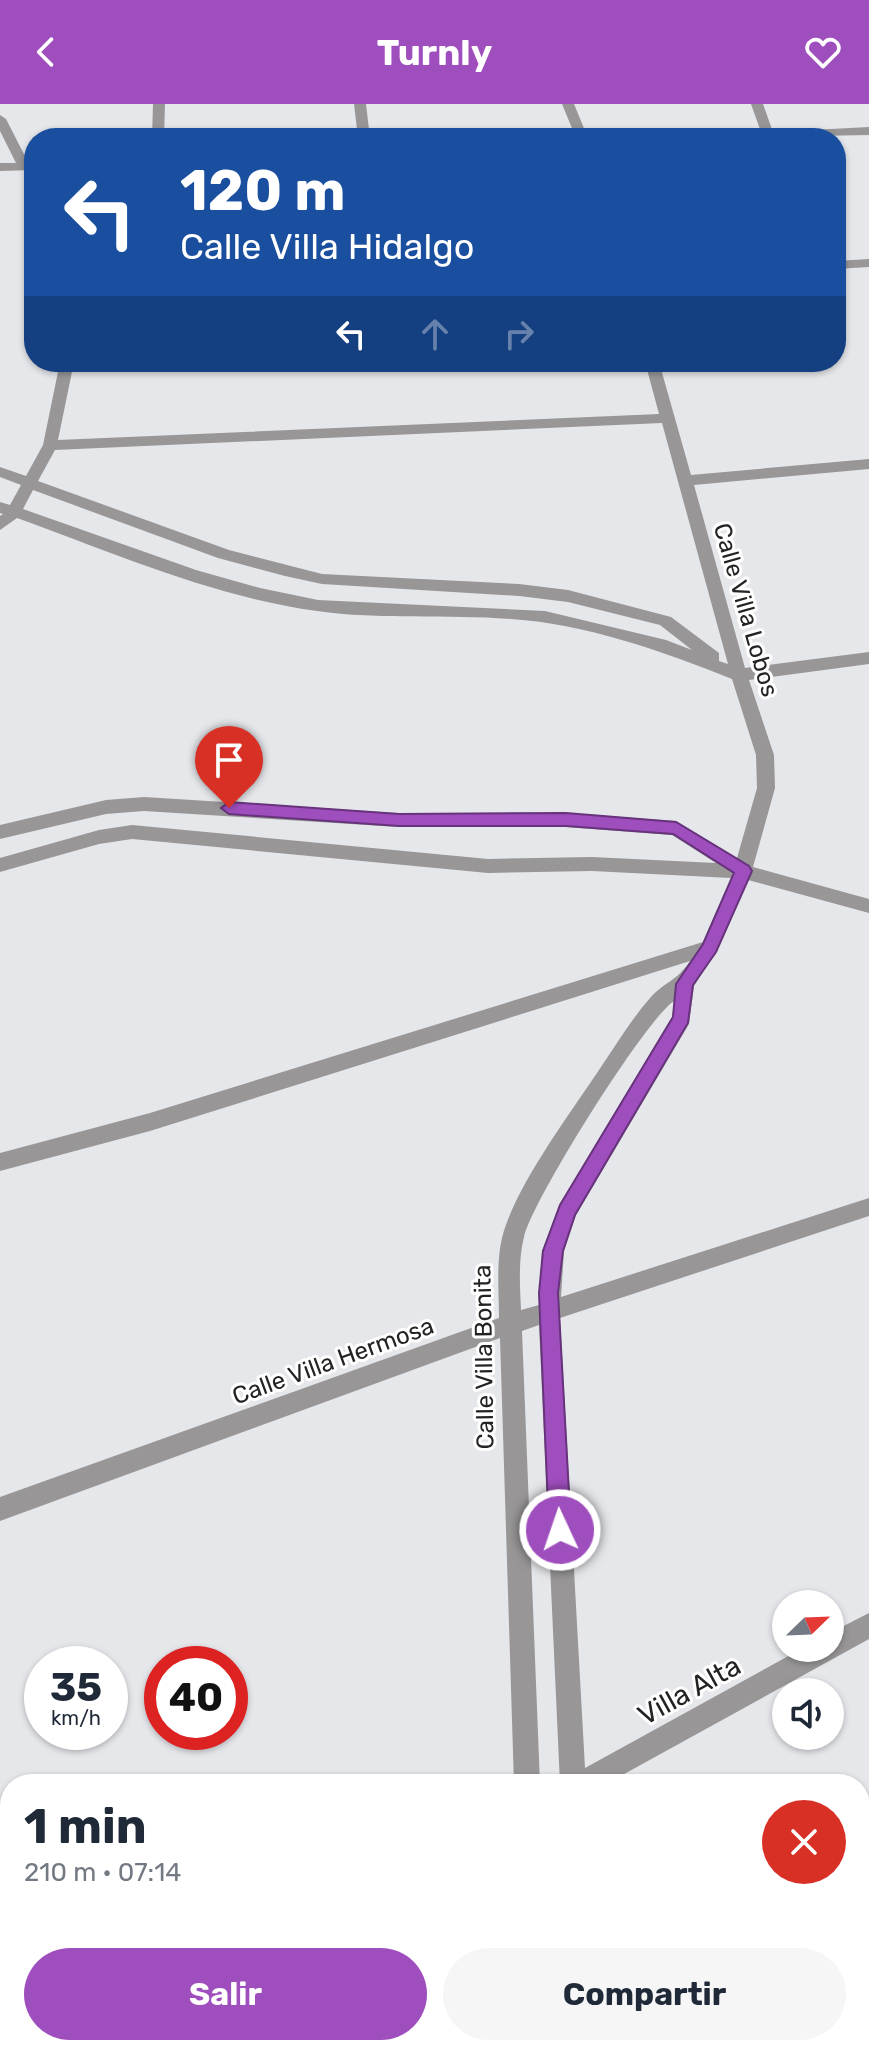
<!DOCTYPE html>
<html lang="es">
<meta charset="utf-8">
<style>
body{margin:0;font-family:Rubik,sans-serif;background:#f6f6f7;color:#1f2937;height:100vh;display:flex;flex-direction:column;font-size:30px;white-space:nowrap}
*{box-sizing:border-box;margin:0}
p{font-size:26px;color:#747a83}
.icon{flex:none;width:44px;height:44px;fill:none;stroke:currentColor;stroke-width:2;stroke-linecap:round;stroke-linejoin:round}
.map{position:relative;flex:1;overflow:hidden}
.sheet{position:absolute;left:0px;top:1670px;width:870px;height:282px;display:flex;flex-direction:column;background:#fff;border-radius:32px 32px 0 0;box-shadow:0 2px 6px #0004}
.sheet>*{flex:none}
.guide{position:absolute;left:24px;top:24px;width:822px;height:244px;border-radius:32px;box-shadow:0 2px 6px #0004;background:#1a4fa0;color:#fff;overflow:hidden}
.needle{width:52px;rotate:67deg}
.fabs{position:absolute;left:772px;top:1486px;display:grid;gap:16px}
.fabs a{display:grid;place-items:center;width:72px;height:72px;border-radius:50%;background:#fff;box-shadow:0 2px 6px #0004;font-size:40px}
.speed{position:absolute;left:24px;top:1542px;display:flex;gap:16px;font-size:40px;font-weight:700;text-align:center}
.speed>*{display:grid;place-content:center;width:104px;height:104px;border-radius:50%;background:#fff;box-shadow:0 2px 6px #0004;line-height:1}
.speed small{font-size:20px;font-weight:400}
.speed .limit{border:12px solid #d22;background:#fff;color:#111}
.pin{position:absolute;display:grid;place-items:center;width:68px;height:68px;color:#fff;margin:-82px -34px;border-radius:50% 50% 50% 0;rotate:-45deg;box-shadow:0 0 8px #0007}
.pin .icon{rotate:45deg}
.me{position:absolute;width:88px;margin:-44px;rotate:357deg;stroke-linejoin:round;filter:drop-shadow(0 0 6px #0008)}
.turn{display:flex;align-items:center;gap:28px;height:168px;padding:0 24px;font-size:36px}
.turn .icon{width:104px;height:104px;stroke-width:2.5}
.turn b{display:block;font-size:56px;line-height:68px}
.lanes{display:flex;align-items:center;height:76px;padding:0 24px;background:#0003;justify-content:center;gap:40px;direction:ltr}
.lanes .off{opacity:.35}
.round{display:grid;place-items:center;flex:none;width:84px;height:84px;border-radius:42px;background:#f6f6f7}
.headline{display:flex;align-items:center;justify-content:space-between;height:136px;padding:0 24px}
h1{font-size:48px;font-weight:700;line-height:60px}
.button{display:flex;gap:16px;margin-top:auto;padding:16px 24px}
.button a{flex:1;height:92px;border-radius:48px;background:#9f4ebe;color:#fff;font-size:32px;font-weight:700;line-height:92px;text-align:center}
.button a+a{background:#f6f6f7;color:#1f2937}
header{display:flex;justify-content:space-between;align-items:center;height:104px;padding:0 24px;background:#9f4ebe;color:#fff;font-size:36px;font-weight:700}
.map>svg:first-child{display:block}
</style>
<header><svg class="icon" aria-label="back" viewBox="0 0 24 24"><path d="M15 5l-7 7 7 7"/></svg>Turnly<svg class="icon" aria-label="heart" viewBox="0 0 24 24"><path d="M12 20l-8-8c-3-5 5-10 8-4 3-6 11-1 8 4z"/></svg></header>
<div class="map">
<svg width="869" height="1951" viewBox="0 0 869 1951">
<rect width="100%" height="100%" fill="#e6e7eb"/>
<g fill="none" stroke-linecap="round" stroke-linejoin="round">
<!-- minor -->
<path fill="#989697" fill-rule="evenodd" d="M153 0H165L164 34H152Z
M354 0H366L370 34H358Z
M562 0H574L588 34H576Z
M751 0H763L773 28 869 23V31L709 34 715 30 761 28Z
M0 11 6 15 28 58H34V66L0 67V59H16L0 27Z
M869 155V163L836 165V157Z
M60 258H74L58 336 659 310 645 258H659L691 371 869 355V365L694 381 745 564 869 548V560L749 576 774 651 775 684 753 763 869 795V809L748 776 719 843 694 882 689 920 576 1111 564 1147 561 1193 869 1094V1112L560 1214 585 1664 803 1544H830V1529L869 1509V1535L606 1680H560L539 1221 522 1227 540 1680H514L500 1234 0 1417V1393L499 1214C499 1188 496 1160 502 1134 514 1085 568 1012 597 969 614 944 630 917 650 894 664 878 676 878 690 857L150 1027 0 1067V1049L150 1009 703 838 731 774 592 767 488 769 132 735 99 740 0 768V754L99 726 132 721 488 755 592 753 716 759 672 731 566 723H399L144 707 106 710 0 735V721L106 696 144 693 399 709H566L676 717 737 754 757 684 756 651 732 575C662 547 586 520 511 515 447 510 380 516 317 507 214 493 114 449 17 414L0 426V412L3 410 0 409V398L10 401 21 381 0 373V363L26 372 43 341ZM662 319 728 560 719 557V549L671 513 568 486 519 480 322 470 229 446 38 377 55 346ZM33 386 218 454 285 472 322 480 519 492 568 498 660 521 692 546 666 536 545 507 318 496 260 484 196 466 23 405ZM674 897 672 913 560 1100 542 1147 539 1201 521 1206C520 1183 518 1156 524 1133 532 1097 645 916 674 897Z
M657 1942H685L684 1951H656Z"/>
<!-- major -->
<path fill="#585455" fill-rule="evenodd" d="M10 1787V1813L0 1815V1789Z
M869 1892V1920L860 1921V1893Z
M606 1942H638L642 1951H610Z"/>
</g>
<!-- route -->
<path fill="#9f4ebe" stroke="#67337c" stroke-width="2" d="M229 698 399 710 566 709 676 718 749 762 752 767 716 848 693 881 688 919 575 1111 563 1147 558 1189 571 1426 568 1434 560 1437 553 1434 549 1426 539 1189 543 1147 560 1101 673 913 676 880 703 840 734 769 673 730 566 722H399L229 710 221 704Z"/>
<g text-anchor="middle" stroke-width="6" stroke-linejoin="round" paint-order="stroke">
<!-- street labels -->
<g font-size="24" fill="#232325" stroke="#fff">
<text transform="translate(746 506) rotate(74)" y="8">Calle Villa Lobos</text>
<text transform="translate(484 1253) rotate(-91)" y="8">Calle Villa Bonita</text>
<text transform="translate(333 1257) rotate(-20)" y="8">Calle Villa Hermosa</text>
</g>
<!-- near-street labels -->
<g font-size="28" fill="#232325" stroke="#fff">
<text transform="translate(689 1586) rotate(-29)" y="10">Villa Alta</text>
</g>
</g>
</svg>
<div class="fabs">
<a><svg class="needle" viewBox="-14 -14 28 28"><path d="M0-13l5 13h-10z" fill="#e53935"/><path d="M0 13l5-13h-10z" fill="#747a83"/></svg></a>
<a><svg class="icon" aria-label="sound" viewBox="0 0 24 24"><path d="M4 9h4l5-4v14l-5-4H4zM17 9q2 3 0 6"/></svg></a>
</div>
<div class="speed"><div>35<small>km/h</small></div><div class="limit">40</div></div>
<div class="pin" style="left:229px;top:704px;background:#d93025"><svg class="icon" aria-label="arrive" viewBox="0 0 24 24"><path d="M6 21V4h12l-3 4 3 4H6"/></svg></div>
<svg class="me" style="left:560px;top:1426px" viewBox="-20 -20 40 40"><circle r="17" fill="#9f4ebe" stroke="#fff" stroke-width="3"/><path d="M0-11L8 9 0 5-8 9z" fill="#fff"/></svg>
<div class="guide">
<div class="turn"><svg class="icon" aria-label="left" viewBox="0 0 24 24"><path d="M17 20v-9H6M10 6l-5 5 5 5"/></svg><div><b>120 m</b>Calle Villa Hidalgo</div></div>
<div class="lanes"><svg class="icon" aria-label="left" viewBox="0 0 24 24"><path d="M17 20v-9H6M10 6l-5 5 5 5"/></svg><svg class="icon off" aria-label="ahead" viewBox="0 0 24 24"><path d="M12 20V5M6 11l6-6 6 6"/></svg><svg class="icon off" aria-label="right" viewBox="0 0 24 24"><path d="M7 20v-9h11M14 6l5 5-5 5"/></svg></div>
</div>
<section class="sheet">
<div class="headline"><div><h1>1 min</h1><p>210 m · 07:14</p></div><a class="round" style="background:#d93025;color:#fff"><svg class="icon" aria-label="close" viewBox="0 0 24 24"><path d="M6 6l12 12M18 6L6 18"/></svg></a></div>
<div class="button"><a>Salir</a><a>Compartir</a></div>
</section>
</div>
